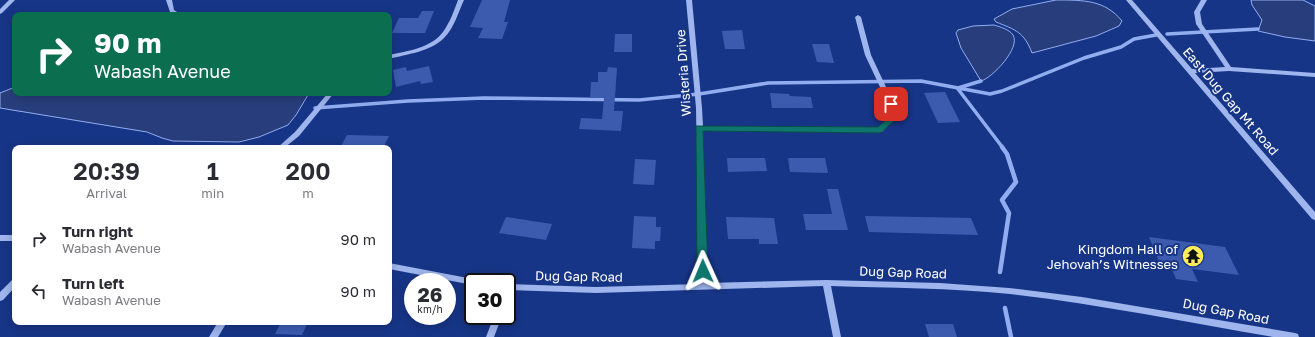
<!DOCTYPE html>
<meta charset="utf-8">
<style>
body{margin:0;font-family:"Golos Text",sans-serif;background:#f2f2f3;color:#2b2b33;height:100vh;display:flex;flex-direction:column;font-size:15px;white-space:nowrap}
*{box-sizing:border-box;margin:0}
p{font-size:13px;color:#7c7c81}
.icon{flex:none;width:22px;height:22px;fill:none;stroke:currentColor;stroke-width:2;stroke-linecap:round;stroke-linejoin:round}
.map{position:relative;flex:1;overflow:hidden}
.panel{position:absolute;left:12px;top:145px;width:380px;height:180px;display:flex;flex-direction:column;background:#fff;border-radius:8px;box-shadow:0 2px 10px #0003}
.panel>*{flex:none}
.banner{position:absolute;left:12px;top:12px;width:380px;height:84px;border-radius:8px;box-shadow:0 2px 10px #0003;background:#0b6e4f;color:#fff;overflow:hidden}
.speed{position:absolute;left:404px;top:273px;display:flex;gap:8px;font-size:20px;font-weight:700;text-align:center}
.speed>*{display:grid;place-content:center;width:52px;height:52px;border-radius:50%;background:#fff;box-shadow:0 2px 10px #0003;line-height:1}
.speed small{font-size:10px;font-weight:400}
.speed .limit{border:2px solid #111;border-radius:6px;background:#fff;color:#111}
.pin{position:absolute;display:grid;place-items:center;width:34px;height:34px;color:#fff;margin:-17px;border-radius:8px;box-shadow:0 2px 6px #0006}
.me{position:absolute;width:44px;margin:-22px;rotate:359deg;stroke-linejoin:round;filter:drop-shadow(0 0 3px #0008)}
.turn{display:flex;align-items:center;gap:14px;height:84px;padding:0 16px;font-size:18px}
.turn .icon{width:52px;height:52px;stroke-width:2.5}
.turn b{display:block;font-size:28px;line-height:34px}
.eta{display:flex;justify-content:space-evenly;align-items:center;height:68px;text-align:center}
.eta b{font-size:24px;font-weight:600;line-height:28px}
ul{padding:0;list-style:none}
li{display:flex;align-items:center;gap:12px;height:52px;padding:0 16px}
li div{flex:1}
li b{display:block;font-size:15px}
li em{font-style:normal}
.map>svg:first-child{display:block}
</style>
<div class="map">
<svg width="1315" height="337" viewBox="0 0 1315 337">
<rect width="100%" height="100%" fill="#173587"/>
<!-- water -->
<path fill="#283e7c" stroke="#91adf0" d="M1056 0C1084 0 1105 0 1122 21L1119 26 1096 36 1032 53C1024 32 1016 30 996 22L994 19 1012 9Z
M1251 0H1303L1315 6V41L1285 37 1258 31 1262 20 1252 5Z
M994 25C1000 27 1009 29 1013 35 1021 48 992 78 981 81L961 48 956 33 958 30 973 26Z
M15 87V93H305L308 95 296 115 288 125 259 137 239 142 173 141 162 138 147 132 0 108V93Z"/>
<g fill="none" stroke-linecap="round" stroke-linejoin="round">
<!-- stream-far1 -->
<path stroke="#91adf0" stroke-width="3.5" d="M1167 34 1258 29
M958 88 981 81
M958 89 1003 148
M315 108 408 101 484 98 639 100 699 94 768 83 921 81 990 94 1002 91 1084 58 1121 47 1134 39 1156 35"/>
<!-- stream -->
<path stroke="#91adf0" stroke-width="4.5" d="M1000 272 1009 213 1002 200 1016 182 1007 154 1002 147
M1005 308 1011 337"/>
</g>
<!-- building -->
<path fill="#3c5baf" d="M482 0H510L504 22H508L502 39 478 38 483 28 470 27Z
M422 11H434L425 33H392L399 18H418Z
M742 30 745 49H725L722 31Z
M615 34H632V52H614Z
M812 44H829L834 63 817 62Z
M429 66 433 82 421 84 420 81 396 87 393 70 406 67 407 71Z
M608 67 617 68 614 111H623L621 131 579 129 581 118 602 119 604 98H590L591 82H598V72H607Z
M945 92 960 122 938 123 924 93Z
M770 93 789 94 790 96 811 97 813 108H772Z
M347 135 389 136 383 148H340Z
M727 158H765L767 171 728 172Z
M788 158H825L828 173 790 172Z
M635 159 656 160 654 185 633 184Z
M827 189H838L848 230H806L803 214H832Z
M634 216 656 217V227H661L660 241H655V249L632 248Z
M865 216 971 218 978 235 869 232Z
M506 217 552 224 546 240 499 233Z
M726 217 774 218 778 244H759V239H728Z
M1149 237 1225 247 1239 275 1192 269 1198 282 1176 279 1171 267 1161 266Z
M281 322H308L302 335 275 334Z
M925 324H953L957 337H929Z"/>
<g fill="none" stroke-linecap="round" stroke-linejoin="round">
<!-- minor -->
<path fill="#9eb5ed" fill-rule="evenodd" d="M9 0H15L2 13 0 14V9Z
M166 0H172L174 10 182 15H175L170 12Z
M458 0H464C458 13 454 28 444 38 430 52 407 54 389 59V55C408 51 431 48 443 32 450 22 454 11 458 0Z
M686 0H692L702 108 703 126 878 128 887 120 888 104 865 55 855 17 858 15 861 17 871 55 894 104 893 121 882 132H880L703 130 707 283 826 280 940 283 1009 288 1082 297 1295 333 1298 334 1299 337H1273C1186 322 1098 304 1010 294 950 288 890 288 831 286L841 337H833L823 286 596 293 507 290V284L596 287 699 284 696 108Z
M1126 0H1132L1192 69 1225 67 1196 24 1194 12 1201 0H1207L1200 12 1202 24 1231 67 1315 73V77L1229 71 1195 73 1315 212V220L1312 219Z
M328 93H334L299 136 284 148H277L295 132Z
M0 235H15V241H0Z
M389 263 473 279 476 280 477 282H473V285L389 269Z
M15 279V287L3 300 0 301V292L12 280Z
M494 316H502L494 337H486Z
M218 322H227L218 337H209Z"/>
</g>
<!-- route -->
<path fill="#0f766e" stroke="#0a4d48" d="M891 101 895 104 894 121 880 133 703 131 708 271 703 276 699 274 697 271 696 126 878 127 886 120 887 104Z"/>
<!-- icons -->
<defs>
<g id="temple-disc" transform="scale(1.15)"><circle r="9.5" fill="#ffeb5b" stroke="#173587"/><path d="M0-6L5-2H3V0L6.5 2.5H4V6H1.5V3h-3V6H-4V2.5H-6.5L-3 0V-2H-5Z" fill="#111"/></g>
</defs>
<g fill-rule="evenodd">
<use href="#temple-disc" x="1193" y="256"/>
</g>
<g text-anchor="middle" stroke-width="4" stroke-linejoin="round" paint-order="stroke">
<!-- street labels -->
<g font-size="13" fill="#fff" stroke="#173587">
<text transform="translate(683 73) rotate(-94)" y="5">Wisteria Drive</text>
<text transform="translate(1231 101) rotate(49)" y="5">East Dug Gap Mt Road</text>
<text transform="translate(903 272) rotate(2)" y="5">Dug Gap Road</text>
<text transform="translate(579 276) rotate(1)" y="5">Dug Gap Road</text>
<text transform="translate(1226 311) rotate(11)" y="5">Dug Gap Road</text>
</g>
<!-- poi labels -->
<g font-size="13" fill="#fff" stroke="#173587" text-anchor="end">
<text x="1178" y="254">Kingdom Hall of<tspan x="1178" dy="15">Jehovah’s Witnesses</tspan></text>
</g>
</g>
</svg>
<div class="speed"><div>26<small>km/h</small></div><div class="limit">30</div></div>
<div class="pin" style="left:891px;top:104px;background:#d93025"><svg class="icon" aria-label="arrive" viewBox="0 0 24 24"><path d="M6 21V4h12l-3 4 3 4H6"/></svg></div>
<svg class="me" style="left:703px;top:271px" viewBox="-20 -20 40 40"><path d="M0-17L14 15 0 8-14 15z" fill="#0f766e" stroke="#fff" stroke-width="4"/></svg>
<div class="banner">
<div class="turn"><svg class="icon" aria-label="right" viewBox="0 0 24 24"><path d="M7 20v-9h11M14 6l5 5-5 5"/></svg><div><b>90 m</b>Wabash Avenue</div></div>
</div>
<section class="panel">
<div class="eta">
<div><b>20:39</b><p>Arrival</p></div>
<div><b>1</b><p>min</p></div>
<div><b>200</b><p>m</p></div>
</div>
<ul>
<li><svg class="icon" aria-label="right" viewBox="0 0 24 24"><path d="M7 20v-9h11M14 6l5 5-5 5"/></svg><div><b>Turn right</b><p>Wabash Avenue</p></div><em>90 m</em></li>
<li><svg class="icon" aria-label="left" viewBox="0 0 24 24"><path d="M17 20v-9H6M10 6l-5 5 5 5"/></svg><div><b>Turn left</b><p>Wabash Avenue</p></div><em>90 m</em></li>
</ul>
</section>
</div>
